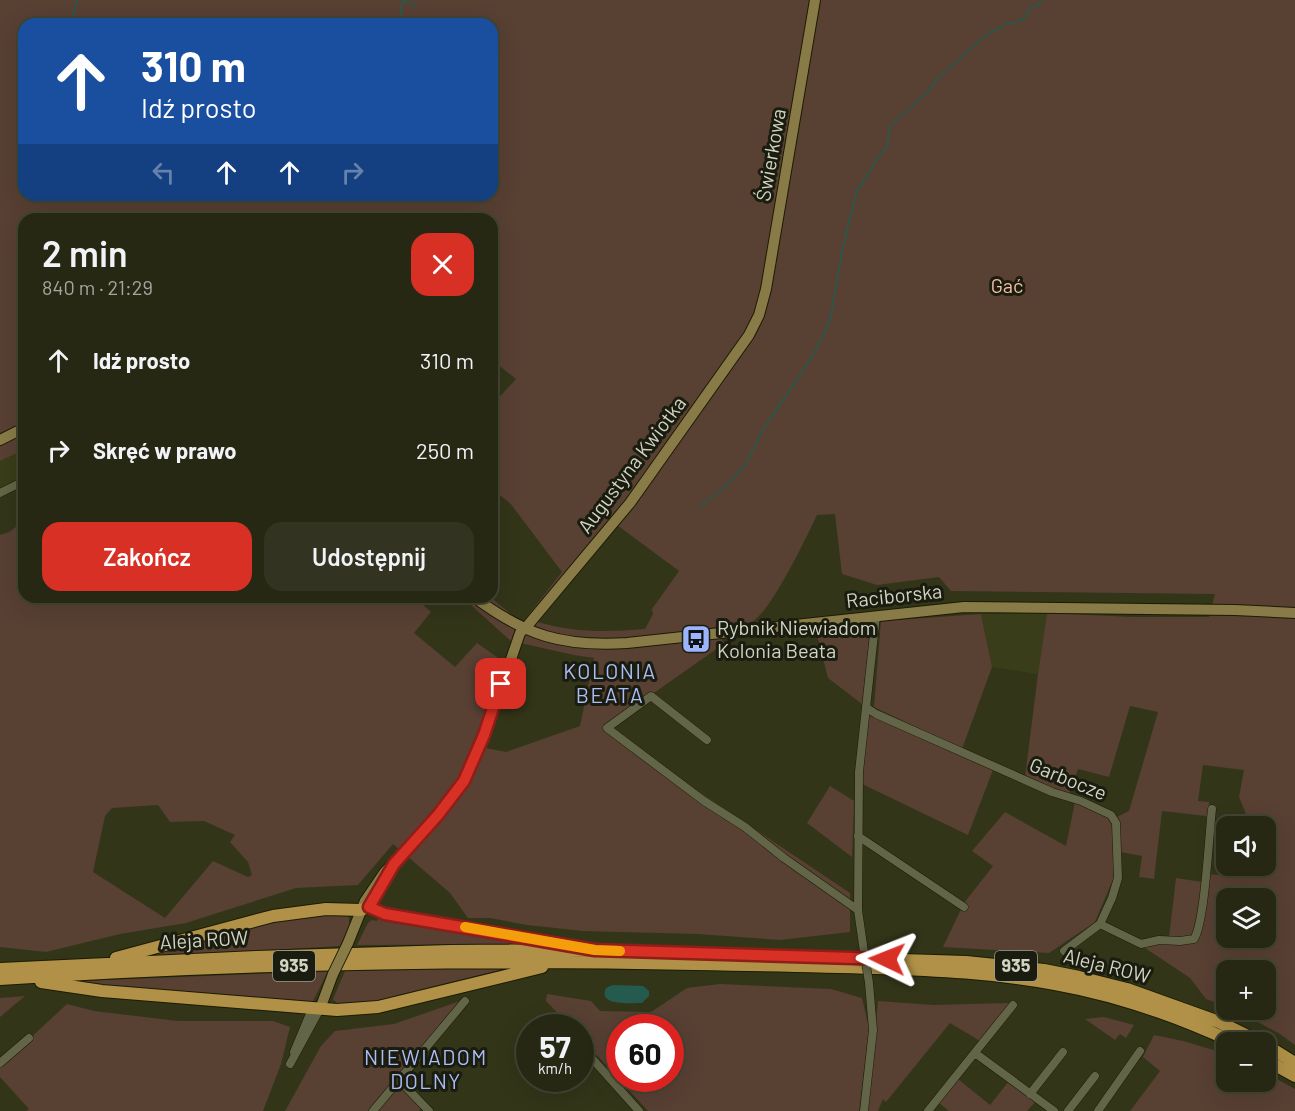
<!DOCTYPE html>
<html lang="pl">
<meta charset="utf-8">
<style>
body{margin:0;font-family:Barlow,sans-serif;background:#323421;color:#f1f3f6;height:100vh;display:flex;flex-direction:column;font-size:22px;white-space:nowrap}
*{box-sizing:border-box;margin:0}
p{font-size:20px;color:#a4a6a0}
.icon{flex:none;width:33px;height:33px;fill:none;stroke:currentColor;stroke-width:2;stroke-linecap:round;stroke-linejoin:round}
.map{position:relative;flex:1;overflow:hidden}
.details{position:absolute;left:18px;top:213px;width:480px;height:390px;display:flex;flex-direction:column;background:#262813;border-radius:18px;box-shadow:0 6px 24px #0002,0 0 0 2px #424433}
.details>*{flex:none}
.hud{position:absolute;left:18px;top:18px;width:480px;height:183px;border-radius:18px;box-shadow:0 6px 24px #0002,0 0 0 2px #424433;background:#1a4fa0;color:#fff;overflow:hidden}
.fabs{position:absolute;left:1216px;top:816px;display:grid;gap:12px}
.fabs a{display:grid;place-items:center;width:60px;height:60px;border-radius:12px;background:#262813;box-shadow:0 6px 24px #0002,0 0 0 2px #424433;font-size:30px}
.speed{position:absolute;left:516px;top:1014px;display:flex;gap:12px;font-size:30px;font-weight:700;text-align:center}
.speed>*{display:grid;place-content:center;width:78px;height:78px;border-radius:50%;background:#262813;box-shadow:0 6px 24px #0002,0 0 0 2px #424433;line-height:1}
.speed small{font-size:15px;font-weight:400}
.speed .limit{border:9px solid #d22;background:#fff;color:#111}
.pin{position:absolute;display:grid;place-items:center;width:51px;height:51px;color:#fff;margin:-26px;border-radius:12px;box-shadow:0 3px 9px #0006}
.me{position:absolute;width:66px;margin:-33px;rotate:272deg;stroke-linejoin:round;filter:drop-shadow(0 0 4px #0008)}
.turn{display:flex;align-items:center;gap:21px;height:126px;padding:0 24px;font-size:27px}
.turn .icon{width:78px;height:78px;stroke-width:2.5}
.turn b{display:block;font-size:42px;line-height:51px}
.lanes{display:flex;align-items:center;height:57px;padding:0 24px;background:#0003;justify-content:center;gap:30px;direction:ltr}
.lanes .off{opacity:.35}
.round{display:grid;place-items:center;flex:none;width:63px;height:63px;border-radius:18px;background:#323421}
.head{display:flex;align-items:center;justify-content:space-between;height:102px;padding:0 24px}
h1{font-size:36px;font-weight:600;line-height:45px}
.cta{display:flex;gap:12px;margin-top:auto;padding:12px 24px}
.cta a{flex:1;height:69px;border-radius:18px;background:#d93025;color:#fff;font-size:24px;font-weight:600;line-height:69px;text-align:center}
.cta a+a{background:#323421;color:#f1f3f6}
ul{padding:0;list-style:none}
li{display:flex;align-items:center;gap:18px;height:90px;padding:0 24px}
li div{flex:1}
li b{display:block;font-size:22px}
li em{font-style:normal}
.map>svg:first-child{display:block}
</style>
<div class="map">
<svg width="1295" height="1111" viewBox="0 0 1295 1111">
<rect width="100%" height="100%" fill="#333519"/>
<!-- built -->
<path fill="#3a3d19" d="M17 453 24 465V476L0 489V461Z
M1047 613 1038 674 992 667 981 614Z"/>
<!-- green -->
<path fill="#584033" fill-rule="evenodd" d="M0 0H1295V1045L1280 1034 1236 1010H1266V970H1227V1006L1206 999 1190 978 1142 946 1196 939 1201 932 1207 874 1219 875 1227 872 1235 875 1240 871 1241 866H1266V826H1245L1246 814 1239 797 1244 770 1203 765 1198 801 1209 802 1208 828 1206 816 1162 811 1154 879 1139 877 1142 856 1120 852 1117 817 1129 811 1158 712 1130 706 1109 777 1078 769 1069 794 1025 777 1038 674 1047 613 1133 617H1209L1215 594 951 591 939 577 877 585 842 574 835 514 817 515C806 538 772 610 752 622 742 627 723 627 711 628L725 643 604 728 850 893V932L780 940 698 934 583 931 527 925 490 918H468L450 893 393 844 358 885 296 888 186 923 120 934 46 952 0 947V535L9 532 24 521V597H416L415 598 431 612 414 633 455 667 477 643 504 662 512 642 462 597H490L522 623 562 572 510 503 492 489V405L516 379 492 360V219H24V465L17 453 0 461ZM24 24H492V195H24ZM617 525 679 571 652 609 653 614 645 629C608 632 574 633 538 622ZM520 643 574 655 594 658 580 726 506 752 486 748ZM158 805 170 822 204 821 235 835 230 842 248 862 252 875 248 877 213 861 165 918 93 872 105 816 112 808ZM1227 898H1266V938H1227Z
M981 614 992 667 962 749 874 707 881 621Z
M861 628 869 640 862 704 828 678 816 631Z
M869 713 993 770 968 835 862 784Z
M830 786 854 801 852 857 807 823Z
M1075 802 1108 818 1112 825 1114 877 1095 922 1049 953 943 947 964 903 993 866 972 851 1005 812 1066 846Z
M1176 878 1202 882 1196 930 1192 937 1169 938Z
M345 914 349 918V926L340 946 132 958 296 915Z
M379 917 550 944 357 945 368 923 372 920 377 921Z
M532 966 378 1003 340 1006 333 999 345 971Z
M328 971 311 1005 53 982Z
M720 984 831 989 862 998 869 1028 859 1111H648L581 1038 580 1028 571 1027 546 1001 547 994 591 1001 600 1011 651 1012 687 988ZM620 1028H670V1078H620Z
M25 996 0 1017V998Z
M463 1000 368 1111H285L321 1046 335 1031 394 1024Z
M878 1001 933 1005 1009 1003 980 1041 950 1023 886 1102 883 1099 878 1111H868Z
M67 1004 94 1011 178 1021H273L290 1027 281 1064 263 1111H26L29 1109 0 1077V1066Z
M1104 1017 1134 1025 1126 1038 1120 1034 1115 1040 1085 1019Z
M1154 1035 1183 1041 1227 1054V1082H1266V1073L1295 1089V1111H1130L1160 1071 1143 1057Z
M958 1079 990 1105 1009 1081 1036 1101 1027 1111H949L939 1103Z
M398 1084 422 1106 419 1111H377Z"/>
<!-- water -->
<path fill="#245b4e" d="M613 985 643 986 649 991V996L642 1003C634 1003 600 1006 605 991 606 986 609 987 613 985Z"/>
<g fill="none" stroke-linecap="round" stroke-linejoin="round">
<!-- stream -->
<path stroke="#245b4e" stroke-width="1.5" d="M403 1 416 5
M401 21V6L403 0
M64 24 65 21 73 16 77 0
M699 507 727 485 745 465 764 428 812 357 830 321 842 251 857 191 877 159 887 147 890 126 929 91 938 78 990 32 1000 29 1006 23C1016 24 1026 21 1029 9L1040 3 1041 0"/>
<!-- street casing -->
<g stroke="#1b1c02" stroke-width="9">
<path id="street" d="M0 493 16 485
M867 708 876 714 1052 792 1081 801 1111 815 1116 823 1118 878 1112 898 1100 924 1064 951
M707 740 651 696 607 728 704 801 745 827 784 858 858 910
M858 836 964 907
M1100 924 1141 944 1159 940 1180 941 1194 939C1205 922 1209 834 1212 809
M863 945 858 910 859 772 876 616
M565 1027V1028
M580 1045 639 1111
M294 1052 312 1009
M975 1053 1054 1111
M0 1063 29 1038
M290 1064 320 1009
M399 1080 429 1111
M1030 1094 1063 1052
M373 1111 465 1001
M864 1111 873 1030 869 983
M928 1111 1013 1005
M1068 1111 1095 1076
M1098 1111 1140 1051"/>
</g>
<!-- secondary casing -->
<g stroke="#1b1c02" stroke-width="12">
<path id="secondary" d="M0 440 24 428
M474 597C526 636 563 647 627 643L964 607 1235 610 1295 613
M348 943 365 901 384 873 438 815 464 781 485 735 520 633 528 625 630 503 749 335 759 315 766 289 815 0
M320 1009 333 974"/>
</g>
<!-- primary casing -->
<g stroke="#1b1c02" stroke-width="14">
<path id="primary" d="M116 958 273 916 326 909 361 910 369 907 385 914 568 945
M0 969 256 957 450 951 595 950 966 962 1044 970 1079 977 1127 989 1219 1022 1260 1042
M0 979C231 964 463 959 694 964 754 965 814 966 875 968 935 970 996 973 1055 984 1117 995 1177 1016 1233 1042
M41 982 102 991 337 1010 378 1007 542 967
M1266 1045 1295 1063
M1266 1060 1295 1076"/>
</g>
<!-- street -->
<use href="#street" stroke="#626547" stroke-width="8"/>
<!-- secondary -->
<use href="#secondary" stroke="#897b47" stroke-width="10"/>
<!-- primary -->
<use href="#primary" stroke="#b09147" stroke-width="12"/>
<!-- street-bridge casing -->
<g stroke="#1b1c02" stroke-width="9" stroke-linecap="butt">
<path id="street-bridge" d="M863 945 869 983"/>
</g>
<!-- secondary-bridge casing -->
<g stroke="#1b1c02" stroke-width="12" stroke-linecap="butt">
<path id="secondary-bridge" d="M333 974 348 943"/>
</g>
<!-- street-bridge -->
<use href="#street-bridge" stroke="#626547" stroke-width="8"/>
<!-- secondary-bridge -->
<use href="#secondary-bridge" stroke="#897b47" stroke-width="10"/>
</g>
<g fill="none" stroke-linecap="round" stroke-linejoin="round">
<!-- route casing -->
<g stroke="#8d1f18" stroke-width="15">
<path id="route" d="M501 684 484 735 464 781 438 815 394 864 369 907 385 914 595 950 887 959"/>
</g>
<!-- route -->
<use href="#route" stroke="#d93025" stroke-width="10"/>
<!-- slow -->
<path stroke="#f59e0b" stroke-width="10" d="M465 927 595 950 620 951"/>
</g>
<!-- icons -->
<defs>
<g id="bus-square" transform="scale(1.5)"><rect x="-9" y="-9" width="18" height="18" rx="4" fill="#9cb4fd" stroke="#1a1c0f"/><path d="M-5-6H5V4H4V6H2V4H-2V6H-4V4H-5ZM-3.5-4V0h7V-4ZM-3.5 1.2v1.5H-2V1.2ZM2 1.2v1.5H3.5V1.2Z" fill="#111"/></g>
</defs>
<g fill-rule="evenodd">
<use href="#bus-square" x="696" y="639"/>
</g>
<g text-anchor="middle" stroke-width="6" stroke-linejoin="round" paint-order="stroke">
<!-- shield labels -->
<g fill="#1a1c0f" stroke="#9b9d8d" stroke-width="1.5">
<rect x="273" y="951" width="42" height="30" rx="4.5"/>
<rect x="995" y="951" width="42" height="30" rx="4.5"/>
</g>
<g font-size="18" font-weight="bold" fill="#d2d4c3">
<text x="294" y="972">935</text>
<text x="1016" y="972">935</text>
</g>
<!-- street labels -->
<g font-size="20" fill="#d2d4c3" stroke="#1a1c0f">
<text transform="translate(771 155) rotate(-80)" y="7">Świerkowa</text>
<text transform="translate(632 465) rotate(-53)" y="7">Augustyna Kwiotka</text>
<text transform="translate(894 596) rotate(-6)" y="7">Raciborska</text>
<text transform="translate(1068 779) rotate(22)" y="7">Garbocze</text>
<text transform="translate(204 940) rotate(-3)" y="7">Aleja ROW</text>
<text transform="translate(1107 966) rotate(14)" y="7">Aleja ROW</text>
</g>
<!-- park labels -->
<g font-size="20" fill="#f6c0a3" stroke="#1a1c0f">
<text x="1007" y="293">Gać</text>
</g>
<!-- poi labels -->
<g font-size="20" fill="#d2d4c3" stroke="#1a1c0f" text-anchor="start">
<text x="717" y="635">Rybnik Niewiadom<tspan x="717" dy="23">Kolonia Beata</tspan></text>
</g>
<!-- neighbourhood labels -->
<g font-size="21" letter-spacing="1.5" fill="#abbef5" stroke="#1a1c0f">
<text x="610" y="679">KOLONIA<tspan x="610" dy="24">BEATA</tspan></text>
<text x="426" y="1065">NIEWIADOM<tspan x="426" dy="24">DOLNY</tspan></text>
</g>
</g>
</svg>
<div class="fabs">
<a><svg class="icon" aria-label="sound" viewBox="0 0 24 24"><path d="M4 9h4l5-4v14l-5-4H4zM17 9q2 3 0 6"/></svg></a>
<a><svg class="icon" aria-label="layers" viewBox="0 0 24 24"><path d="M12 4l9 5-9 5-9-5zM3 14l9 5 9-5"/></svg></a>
<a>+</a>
<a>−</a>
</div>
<div class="speed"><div>57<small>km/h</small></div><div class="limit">60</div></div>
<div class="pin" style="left:501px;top:684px;background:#d93025"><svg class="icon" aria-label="arrive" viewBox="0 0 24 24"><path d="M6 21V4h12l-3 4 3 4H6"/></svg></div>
<svg class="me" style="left:887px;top:959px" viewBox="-20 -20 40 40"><path d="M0-17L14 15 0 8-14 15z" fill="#d93025" stroke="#fff" stroke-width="4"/></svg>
<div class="hud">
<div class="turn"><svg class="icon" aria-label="ahead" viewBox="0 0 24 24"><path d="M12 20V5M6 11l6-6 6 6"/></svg><div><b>310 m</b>Idź prosto</div></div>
<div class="lanes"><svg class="icon off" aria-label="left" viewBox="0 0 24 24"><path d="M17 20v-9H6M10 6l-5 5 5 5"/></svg><svg class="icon" aria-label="ahead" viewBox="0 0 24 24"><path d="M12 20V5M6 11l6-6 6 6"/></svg><svg class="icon" aria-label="ahead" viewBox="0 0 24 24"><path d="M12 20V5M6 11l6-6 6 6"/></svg><svg class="icon off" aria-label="right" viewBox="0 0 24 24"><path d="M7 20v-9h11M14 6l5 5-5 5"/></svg></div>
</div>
<section class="details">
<div class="head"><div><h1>2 min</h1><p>840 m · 21:29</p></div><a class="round" style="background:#d93025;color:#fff"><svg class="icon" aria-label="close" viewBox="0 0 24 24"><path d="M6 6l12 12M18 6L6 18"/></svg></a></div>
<ul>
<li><svg class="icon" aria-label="ahead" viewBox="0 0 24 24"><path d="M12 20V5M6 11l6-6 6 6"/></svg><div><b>Idź prosto</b></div><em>310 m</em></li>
<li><svg class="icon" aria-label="right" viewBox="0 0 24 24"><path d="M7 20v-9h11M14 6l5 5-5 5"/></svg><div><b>Skręć w prawo</b></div><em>250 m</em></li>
</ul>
<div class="cta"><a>Zakończ</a><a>Udostępnij</a></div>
</section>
</div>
